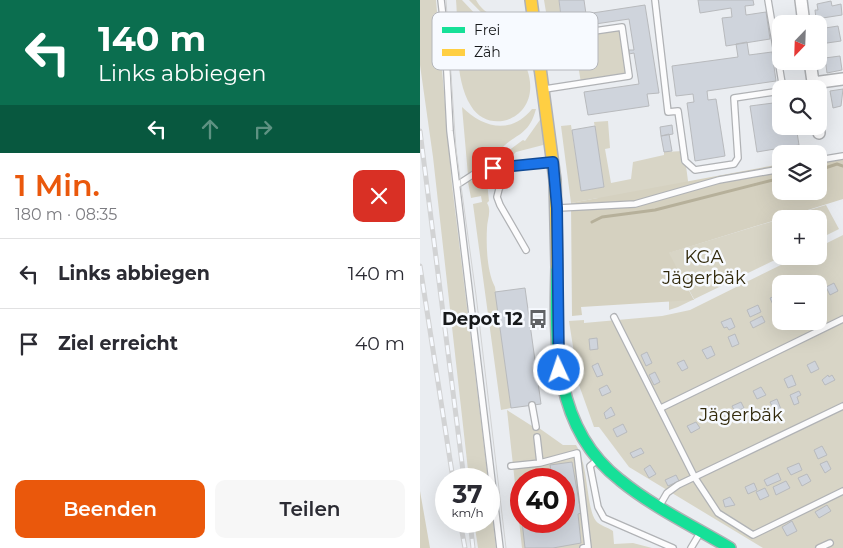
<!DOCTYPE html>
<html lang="de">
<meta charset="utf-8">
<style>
body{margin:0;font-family:Montserrat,sans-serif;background:#f7f7f7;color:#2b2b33;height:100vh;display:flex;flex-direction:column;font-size:19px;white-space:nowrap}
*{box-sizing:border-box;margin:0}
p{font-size:16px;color:#7c7c81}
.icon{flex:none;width:28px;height:28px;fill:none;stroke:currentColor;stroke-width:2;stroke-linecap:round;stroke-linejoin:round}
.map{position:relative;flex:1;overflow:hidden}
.sheet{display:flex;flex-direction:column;background:#fff;width:420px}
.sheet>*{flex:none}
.hud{background:#0b6e4f;color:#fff;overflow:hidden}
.needle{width:32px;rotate:203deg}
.tools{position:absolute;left:352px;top:15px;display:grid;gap:10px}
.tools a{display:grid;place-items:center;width:55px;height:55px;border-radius:10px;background:#fff;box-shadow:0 5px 20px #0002;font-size:25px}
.speed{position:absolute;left:15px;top:468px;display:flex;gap:10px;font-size:25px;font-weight:700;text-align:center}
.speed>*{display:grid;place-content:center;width:65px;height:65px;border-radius:50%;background:#fff;box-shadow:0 5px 20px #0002;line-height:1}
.speed small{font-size:12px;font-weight:400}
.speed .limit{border:8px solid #d22;background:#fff;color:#111}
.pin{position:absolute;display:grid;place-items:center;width:42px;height:42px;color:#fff;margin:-21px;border-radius:10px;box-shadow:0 2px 8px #0006}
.me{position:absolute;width:55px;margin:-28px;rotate:357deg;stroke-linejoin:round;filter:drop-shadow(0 0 4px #0008)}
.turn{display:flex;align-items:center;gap:18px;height:105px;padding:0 15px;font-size:22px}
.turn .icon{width:65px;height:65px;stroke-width:2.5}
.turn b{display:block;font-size:35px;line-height:42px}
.lanes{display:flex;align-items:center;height:48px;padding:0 15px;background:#0003;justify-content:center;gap:25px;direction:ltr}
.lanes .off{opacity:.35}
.round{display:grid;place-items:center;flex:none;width:52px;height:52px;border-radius:10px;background:#f7f7f7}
.summary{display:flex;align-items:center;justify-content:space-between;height:85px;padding:0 15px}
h1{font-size:30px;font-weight:600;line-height:38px;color:#ea580c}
.cta{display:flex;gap:10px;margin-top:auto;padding:10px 15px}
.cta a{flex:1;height:58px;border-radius:10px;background:#ea580c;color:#fff;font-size:20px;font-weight:600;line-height:58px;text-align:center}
.cta a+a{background:#f7f7f7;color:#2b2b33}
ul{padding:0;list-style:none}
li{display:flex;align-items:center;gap:15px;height:70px;padding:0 15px;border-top:1px solid #e1e1e2}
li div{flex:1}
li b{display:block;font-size:19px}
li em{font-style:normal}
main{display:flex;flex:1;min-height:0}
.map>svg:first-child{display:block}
</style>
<main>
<section class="sheet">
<div class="hud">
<div class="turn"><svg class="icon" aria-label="left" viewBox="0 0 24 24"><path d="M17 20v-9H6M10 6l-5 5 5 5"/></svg><div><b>140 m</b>Links abbiegen</div></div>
<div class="lanes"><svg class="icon" aria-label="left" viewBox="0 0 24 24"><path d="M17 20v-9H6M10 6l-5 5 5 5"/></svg><svg class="icon off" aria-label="ahead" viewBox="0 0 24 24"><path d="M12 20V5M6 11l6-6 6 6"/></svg><svg class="icon off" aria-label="right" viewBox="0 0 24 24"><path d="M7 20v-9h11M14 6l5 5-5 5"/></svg></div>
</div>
<div class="summary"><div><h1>1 Min.</h1><p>180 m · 08:35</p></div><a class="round" style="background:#d93025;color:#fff"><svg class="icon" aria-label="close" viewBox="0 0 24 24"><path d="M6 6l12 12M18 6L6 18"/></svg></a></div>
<ul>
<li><svg class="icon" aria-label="left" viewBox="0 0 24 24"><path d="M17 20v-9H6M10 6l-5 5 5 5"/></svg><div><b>Links abbiegen</b></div><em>140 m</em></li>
<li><svg class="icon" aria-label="arrive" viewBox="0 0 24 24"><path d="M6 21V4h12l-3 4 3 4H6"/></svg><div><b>Ziel erreicht</b></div><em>40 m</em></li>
</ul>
<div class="cta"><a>Beenden</a><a>Teilen</a></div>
</section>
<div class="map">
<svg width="423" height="548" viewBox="0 0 423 548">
<rect width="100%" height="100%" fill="#eaedf1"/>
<!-- green -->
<path fill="#d8d5c6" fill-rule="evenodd" d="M0 0H16L32 185 68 479H49L13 157 0 65Z
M36 0H42L107 69C124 117 70 138 51 106 33 77 39 33 36 0Z
M49 0H56C68 22 94 18 107 35 111 41 112 50 113 57L116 58 127 144 96 152 93 155 94 163 84 165 88 151 103 140 105 141 122 117 118 80 107 59Z
M124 0H139L142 34 130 36Z
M202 27 209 76 161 83 153 34Z
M42 107C63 128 91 135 112 109H116C108 139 92 133 78 153 75 157 73 163 70 167L48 175Z
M188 121 190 148 185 149 191 183 211 179 213 162 244 155V152L264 151 268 181 263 202 178 198 151 203 141 126 151 125 161 191 184 187 174 122Z
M69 173 67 182 69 201 67 203C72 211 67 220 67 228 66 246 67 272 75 287L91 408 81 410 53 204 62 202 61 196 51 198 48 182Z
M406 205 419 229 399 239V219H361L363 256 258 307 249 310V301L274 299 248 253Z
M423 235V548H343L209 467 179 427H174L159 385 149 321 164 320V323L242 316 270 310 379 256H399V247ZM361 284H399V321H361Z
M87 410 112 426 119 428 143 445H156C169 466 166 508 176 521 180 526 188 527 193 531L194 544 213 543 232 548H102ZM101 479H144V521H101Z
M69 484 76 548H58L54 521H69Z"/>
<!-- forest -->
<path fill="#d5d1c0" d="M423 154V199L249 253 274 300 161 307 162 315 152 316 151 203 361 164V191H399V157Z
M0 491 10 548H0Z"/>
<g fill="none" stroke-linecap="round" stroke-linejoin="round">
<!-- stream -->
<path stroke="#b6b09a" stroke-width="3" d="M399 170 417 164 423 166
M172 222 182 217 235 210 361 178"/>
</g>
<!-- building -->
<path fill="#cfd4dc" stroke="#b8babd" d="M139 0H164L166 14 225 5 239 93 227 94 229 106 168 115 164 92 219 84 214 53 209 54V50H214L209 19 155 27 153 16 141 17Z
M278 0H333L334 5 325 6 326 15 346 12 350 39 306 46 302 18 312 17 311 8 280 13Z
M411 1 412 6 421 4 422 15 396 19 395 10H398L397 4Z
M418 26 421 41 400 44 399 29Z
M327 42 329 55 352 52 356 81 287 91 288 100 296 99 305 156 275 161 267 103 274 102 273 94 256 96 252 66 318 57 316 44Z
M420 56 422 70 407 73 405 58Z
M423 89 421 106 413 108 410 91Z
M361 102V126H376L379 145 337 152 330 106Z
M252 125 253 134 241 136 240 127Z
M175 126 184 187 161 191 152 130Z
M249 134 252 151 244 152 241 136Z
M414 283 418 291 410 295 406 287Z
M105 288 121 404 91 408 75 292Z
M358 295 361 304 354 307 350 298Z
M338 305 341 312 330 317 327 310Z
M342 316 345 322 333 328 330 322Z
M311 318 315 327 309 330 307 327 304 328 301 322Z
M315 334 319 344 312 347 308 337Z
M177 338 178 349 170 350 169 339Z
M291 346 295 355 287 359 282 350Z
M227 352 232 363 226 366 221 355Z
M264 360 268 368 262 371 257 363Z
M395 361 399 369 391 373 387 365Z
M178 363 183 375 177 377 172 366Z
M235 372 240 382 234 385 229 375Z
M372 375 376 385 368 388 364 379Z
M408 375 409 377 412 375 415 380 405 385 402 380Z
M187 385 191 392 182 396 179 389Z
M341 387 346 395 337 399 333 391Z
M379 391 381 395 377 397 379 403 374 405 370 395Z
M357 399 362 412 356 414 350 402Z
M321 402 324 408 315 412 312 406Z
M191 407 195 415 186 419 184 413Z
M297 409 300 416 292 420 289 413Z
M276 422 280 428 271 433 267 426Z
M203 424 207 432 197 437 193 429Z
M402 446 407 455 398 459 394 450Z
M221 448 224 453 213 458 210 453Z
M407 461 411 469 405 473 400 464Z
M152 462 161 513 158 514 161 543 133 548H105L102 521H144V479H119L132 477 130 465Z
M379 463 382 470 371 475 367 468Z
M230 465 236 474 229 478 224 469Z
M358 473 361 480 347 486 344 480Z
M387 474 391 481 382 486 378 478Z
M256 475 259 481 248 486 245 480Z
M97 481H101V517Z
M366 481 370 488 356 495 353 487Z
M334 483 337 490 328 494 325 487Z
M345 488 349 496 340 500 336 492Z
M310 497 315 505 305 507 303 500Z
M407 505 411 511 399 518 395 512Z
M372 521 377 531 367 536 362 527Z"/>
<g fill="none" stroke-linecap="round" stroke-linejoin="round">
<!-- lane casing -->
<g stroke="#b0b2b5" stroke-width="8">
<path id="lane" d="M21 0 25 35 30 131 80 548
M235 0 248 112 258 111 265 161 275 170 314 164 318 158 314 98 361 91
M348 0 363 89
M119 39 202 27 209 76 125 89
M399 160 423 156
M89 167 79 189 77 197 80 205 106 250
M37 185 57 172 73 168 133 162
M139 208 215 204 299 180 361 169
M194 317 275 478 298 513 333 535 423 491
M112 405 116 427
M241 408 423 319
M117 437 120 463
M176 461 170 466 178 507 184 518 253 548
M91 466 120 463 157 453 168 547 163 548
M240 505 247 493 258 485 423 406
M271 548 280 533
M399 548 410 543"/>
</g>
<!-- street casing -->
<g stroke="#b0b2b5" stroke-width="14">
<path id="street" d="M381 0 384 24
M390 61 394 89
M393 83 423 79
M398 126 399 133"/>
</g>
<!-- fast casing -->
<g stroke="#b0b2b5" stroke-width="14">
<path id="fast" d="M137 267C135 344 133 428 200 480 233 507 273 526 310 548"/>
</g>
<!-- slow casing -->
<g stroke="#b0b2b5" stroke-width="14">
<path id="slow" d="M111 0 135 180 137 267"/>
</g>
<!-- lane -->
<use href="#lane" stroke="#fcfcfd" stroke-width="5.5"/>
<!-- street -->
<use href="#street" stroke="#fcfcfd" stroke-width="11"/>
<!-- fast -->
<use href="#fast" stroke="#16e098" stroke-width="11"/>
<!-- slow -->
<use href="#slow" stroke="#ffcf43" stroke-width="11"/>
<!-- tram -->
<path stroke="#d2d3d4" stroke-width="1" d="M26 0 36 149 56 295 86 548"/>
<!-- rail casing -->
<g stroke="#d2d3d4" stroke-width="5">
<path id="rail" d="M0 131 44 479
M0 266 33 479
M40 521 45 548
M50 521 53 548"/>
</g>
<!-- rail -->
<use href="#rail" stroke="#f7faff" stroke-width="3" stroke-dasharray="9" stroke-linecap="butt"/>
</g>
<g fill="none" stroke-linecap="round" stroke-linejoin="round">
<!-- route casing -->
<g stroke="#114b97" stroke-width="12">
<path id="route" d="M73 168 133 162 137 208 139 370"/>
</g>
<!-- route -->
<use href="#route" stroke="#1a73e8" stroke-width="9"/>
</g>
<!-- icons -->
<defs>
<g id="bus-bare" transform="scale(1.5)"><path d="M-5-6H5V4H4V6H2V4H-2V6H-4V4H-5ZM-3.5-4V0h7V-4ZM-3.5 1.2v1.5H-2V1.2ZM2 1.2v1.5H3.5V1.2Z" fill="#616366" stroke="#f7faff" stroke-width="2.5" paint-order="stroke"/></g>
</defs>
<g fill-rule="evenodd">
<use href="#bus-bare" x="118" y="319"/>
</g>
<g text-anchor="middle" stroke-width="5" stroke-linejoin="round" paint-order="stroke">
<!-- park labels -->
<g font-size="18" fill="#31290b" stroke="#f7faff">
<text x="284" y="263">KGA<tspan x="284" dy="21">Jägerbäk</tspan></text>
<text x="321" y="421">Jägerbäk</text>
</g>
<!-- poi labels -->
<g font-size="18" font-weight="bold" fill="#17191b" stroke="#f7faff" text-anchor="end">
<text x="103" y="325">Depot 12</text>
</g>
</g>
<!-- legend -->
<rect x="12" y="12" width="166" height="58" rx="8" fill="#f7faff" stroke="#b4b6bb" stroke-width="1"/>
<rect x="22" y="27" width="23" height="6" fill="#16e098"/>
<rect x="22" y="49" width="23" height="7" fill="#ffcf43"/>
<g font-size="14" fill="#17191b">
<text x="54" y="35">Frei</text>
<text x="54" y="57">Zäh</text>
</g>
</svg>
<div class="tools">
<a><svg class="needle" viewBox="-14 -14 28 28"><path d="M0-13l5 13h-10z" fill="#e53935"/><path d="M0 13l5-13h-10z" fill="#7c7c81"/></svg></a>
<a><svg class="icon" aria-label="search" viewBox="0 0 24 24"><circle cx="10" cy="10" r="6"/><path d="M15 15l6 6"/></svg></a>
<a><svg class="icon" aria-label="layers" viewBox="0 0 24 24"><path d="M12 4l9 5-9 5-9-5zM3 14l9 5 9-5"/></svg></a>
<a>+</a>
<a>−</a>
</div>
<div class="speed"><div>37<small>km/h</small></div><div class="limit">40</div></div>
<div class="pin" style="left:73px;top:168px;background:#d93025"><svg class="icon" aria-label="arrive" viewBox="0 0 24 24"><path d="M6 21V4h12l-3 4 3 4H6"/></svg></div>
<svg class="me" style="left:139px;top:370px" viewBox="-20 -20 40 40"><circle r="17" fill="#1a73e8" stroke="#fff" stroke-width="3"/><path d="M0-11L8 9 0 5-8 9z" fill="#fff"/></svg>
</div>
</main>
